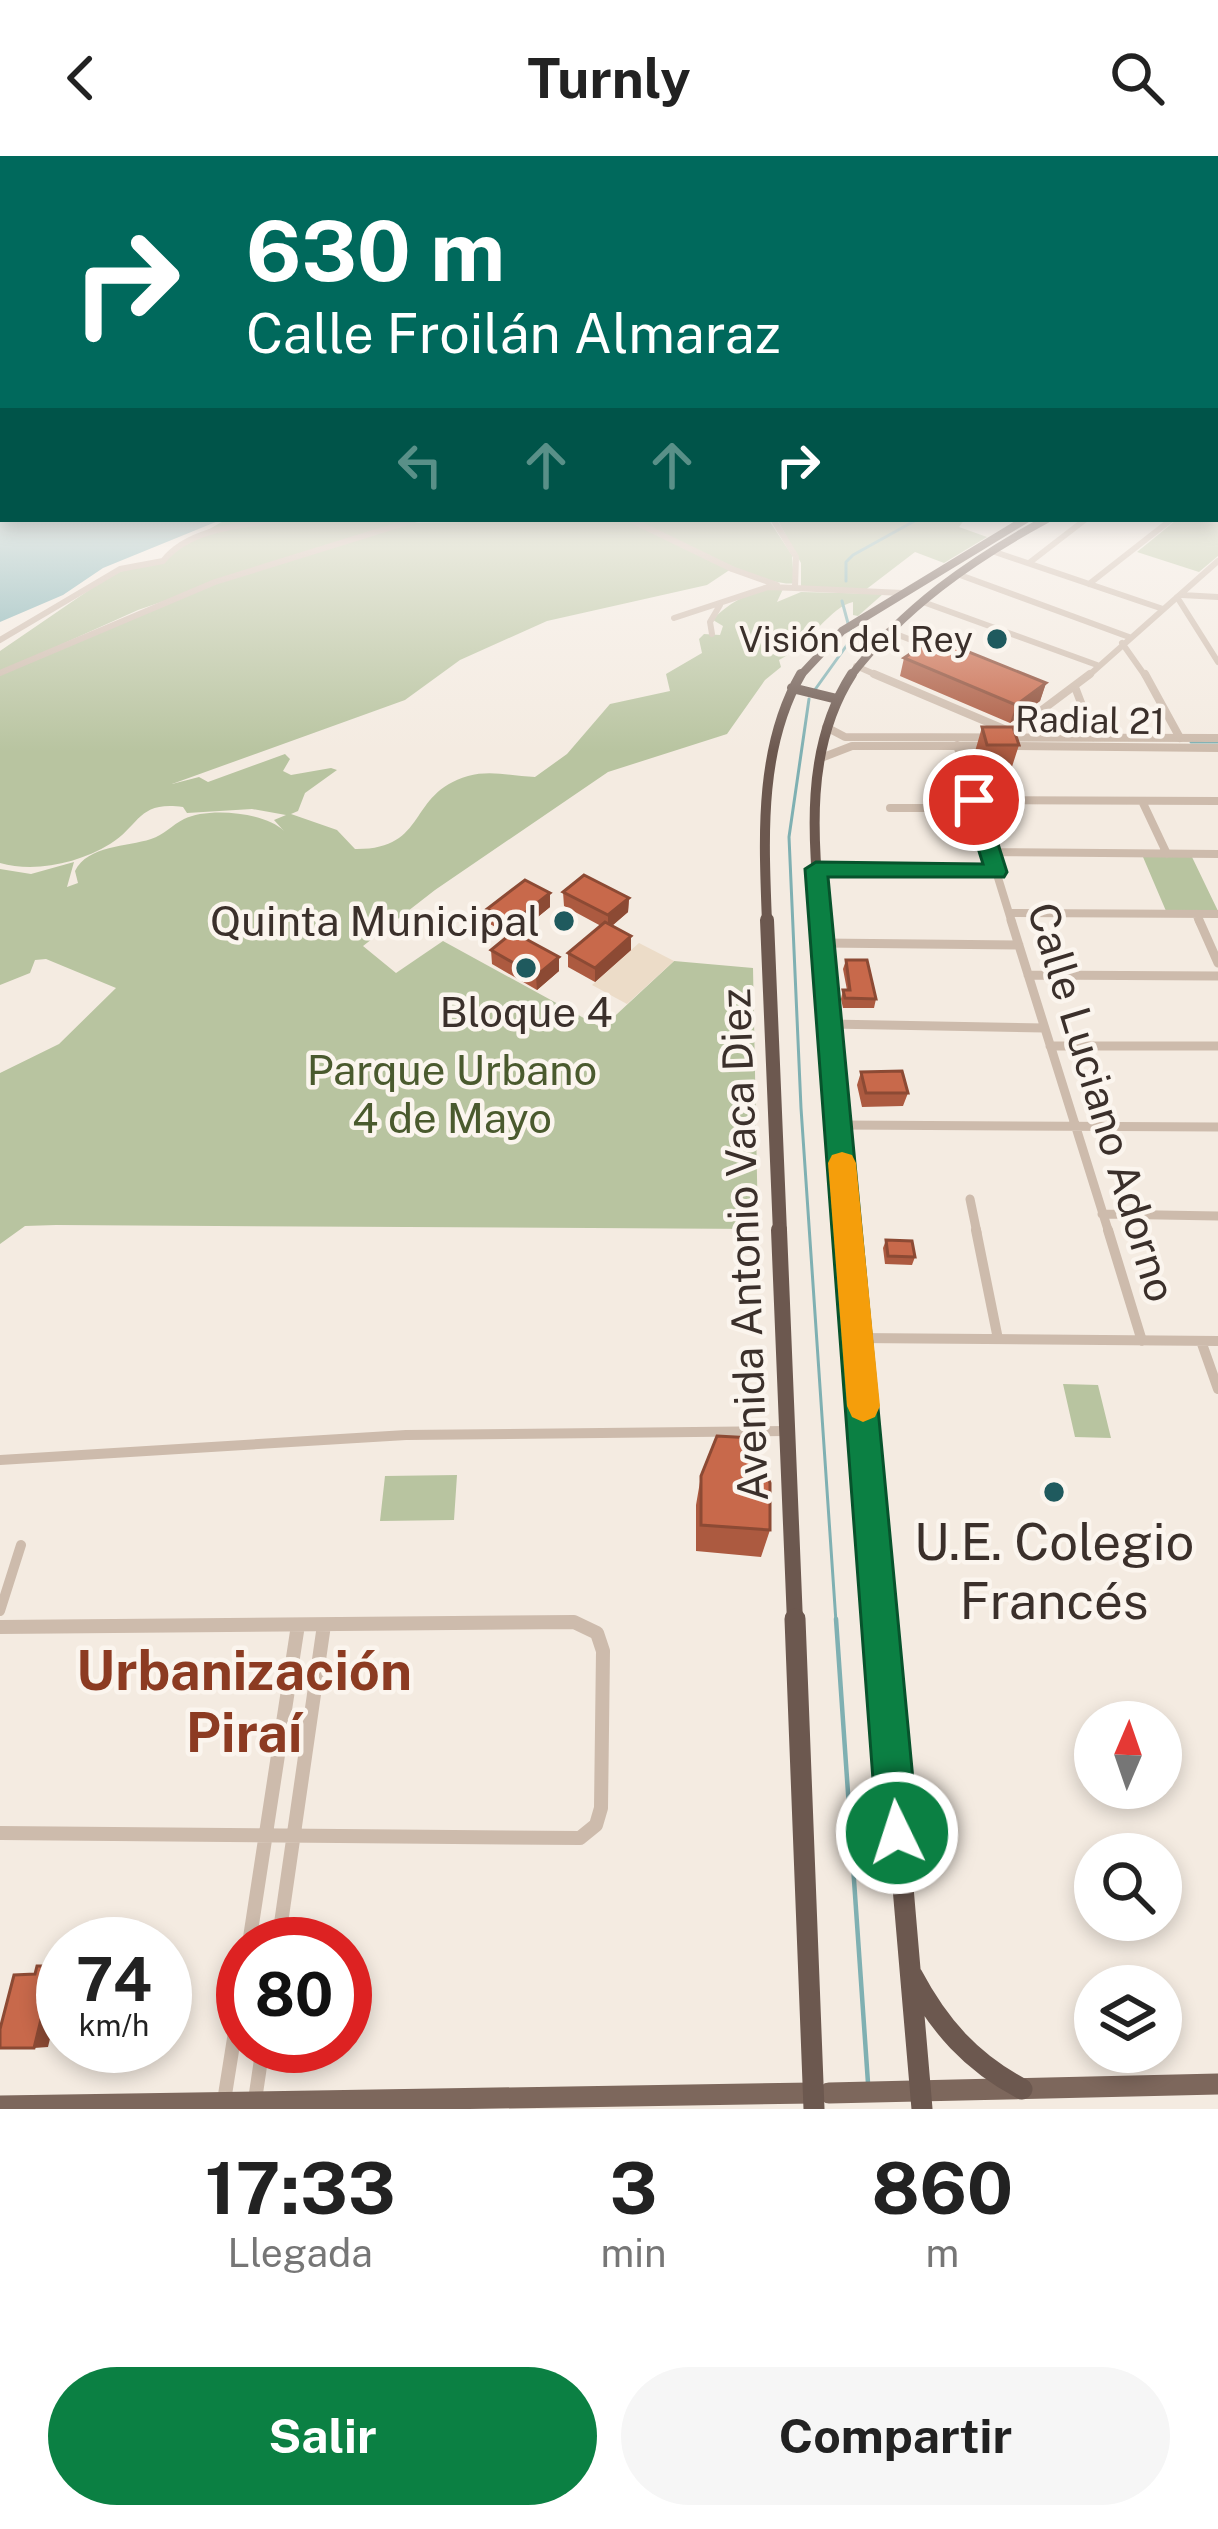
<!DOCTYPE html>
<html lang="es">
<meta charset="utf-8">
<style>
body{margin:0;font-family:"Public Sans",sans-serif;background:#f6f6f6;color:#222;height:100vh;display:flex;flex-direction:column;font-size:45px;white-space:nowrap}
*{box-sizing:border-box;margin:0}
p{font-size:39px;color:#767676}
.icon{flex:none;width:66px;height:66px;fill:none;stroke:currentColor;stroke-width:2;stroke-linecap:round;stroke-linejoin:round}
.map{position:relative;height:1953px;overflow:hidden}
.details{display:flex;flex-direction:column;background:#fff;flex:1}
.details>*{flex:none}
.banner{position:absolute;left:0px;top:0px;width:1218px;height:366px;box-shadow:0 6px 18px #0003;background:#00695c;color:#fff;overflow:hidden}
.needle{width:78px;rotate:2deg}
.fabs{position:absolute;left:1074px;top:1545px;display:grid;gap:24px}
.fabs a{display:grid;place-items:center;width:108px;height:108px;border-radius:50%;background:#fff;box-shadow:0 6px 18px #0003;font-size:60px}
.speed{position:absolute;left:36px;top:1761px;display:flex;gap:24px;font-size:60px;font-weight:700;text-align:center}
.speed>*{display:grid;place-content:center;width:156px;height:156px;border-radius:50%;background:#fff;box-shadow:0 6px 18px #0003;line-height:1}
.speed small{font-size:30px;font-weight:400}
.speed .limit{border:18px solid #d22;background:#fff;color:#111}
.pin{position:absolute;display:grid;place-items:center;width:102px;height:102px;color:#fff;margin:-51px;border:6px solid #fff;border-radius:50%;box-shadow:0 3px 12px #0007}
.me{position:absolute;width:132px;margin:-66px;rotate:356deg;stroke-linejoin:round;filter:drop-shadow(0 0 9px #0008)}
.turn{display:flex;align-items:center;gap:42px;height:252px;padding:0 48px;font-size:54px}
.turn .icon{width:156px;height:156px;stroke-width:2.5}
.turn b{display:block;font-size:84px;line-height:102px}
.lanes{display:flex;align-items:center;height:114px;padding:0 48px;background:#0003;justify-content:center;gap:60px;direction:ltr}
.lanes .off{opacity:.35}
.eta{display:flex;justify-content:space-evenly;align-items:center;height:204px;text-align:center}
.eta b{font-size:72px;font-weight:700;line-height:84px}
.primary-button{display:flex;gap:24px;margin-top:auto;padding:24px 48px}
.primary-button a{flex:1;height:138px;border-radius:72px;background:#0b8043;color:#fff;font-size:48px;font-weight:700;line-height:138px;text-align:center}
.primary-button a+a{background:#f6f6f6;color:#222}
header{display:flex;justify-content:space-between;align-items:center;height:156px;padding:0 48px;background:#fff;font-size:54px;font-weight:700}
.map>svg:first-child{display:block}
</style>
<header><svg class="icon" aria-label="back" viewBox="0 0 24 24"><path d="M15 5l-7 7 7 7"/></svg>Turnly<svg class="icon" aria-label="search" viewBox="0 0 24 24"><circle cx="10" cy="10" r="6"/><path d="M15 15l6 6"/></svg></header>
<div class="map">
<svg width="1218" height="1953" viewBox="0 0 1218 1953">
<rect width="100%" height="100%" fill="#f4ebe1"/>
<!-- green -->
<path fill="#b8c4a0" d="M227 363H279L266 367 287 363H416L410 367 628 363 731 413 707 429 547 465 460 504 405 544 172 628 199 621 208 626 285 598 290 603 283 615 291 619 331 612 337 614 305 637 298 655 291 658 337 674 355 693C429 694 406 638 468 620 490 614 513 620 535 621L567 598 610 548 670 535 666 518 702 497 699 483 704 478 720 479 723 470 713 464C727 447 758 430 783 433L777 446 801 436 883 438 858 460 853 459V446C831 450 810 488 779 504L781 511 765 524 727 578 608 616 435 734 363 790 396 817 443 785 602 872 674 805 753 812 758 1073 56 1069 25 1070 0 1088V917L59 888 116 832 46 803 35 804 30 817 0 829V713L31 718 74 706 67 731 78 727 75 715C88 689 127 691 151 683 164 679 172 669 184 663 208 651 265 656 284 675L274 664 286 659 252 653 187 657 183 651C137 645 141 669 110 688 79 707 35 717 0 707V519L145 453 330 388 138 454 0 516V495L114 417 162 406 176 392Z
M633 363H768L792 399 794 427C768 434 664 377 633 363Z
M777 363H965L959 371 987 381 944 407 915 396 864 435 801 430V407Z
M1175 365 1218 367V400L1199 416 1137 396Z
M1143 701H1192L1218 755H1166Z
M1063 1228 1098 1229 1111 1282 1075 1281Z
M457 1319 454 1364 380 1365 385 1320Z"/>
<!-- plaza -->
<path fill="#ecdcc8" d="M639 787 674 805 627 848 592 829Z"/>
<!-- water -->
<path fill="#7fb0b2" d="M0 354 3 363H223L103 412 63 439 0 466Z"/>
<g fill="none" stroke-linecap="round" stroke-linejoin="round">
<!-- stream-far1 -->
<path stroke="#7fb0b2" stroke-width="3" d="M846 425V406L853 399 918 363
M814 535 852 482 842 445
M809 543 789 681 801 952 836 1466
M1191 586H1218"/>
<!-- stream -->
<path stroke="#7fb0b2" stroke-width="4.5" d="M836 1463 868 1927"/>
<!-- minor-far4 -->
<path stroke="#cdbbac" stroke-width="6" d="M629 363 732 413 777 429
M1172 363 1218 365
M992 395 1163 453
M1029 407 1086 363
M960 419 1129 481
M1089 428 1172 363
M795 432 903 437
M1182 439 1218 441
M1177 441 1218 506
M923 446 1097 509
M674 462 768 431 795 432 796 401 773 363
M888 475 932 492
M712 478 710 466 720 449
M0 484 120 413 163 405C189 372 243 369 283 363
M1122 487 1146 521
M856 510 881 521
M0 517 215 426 418 363
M1087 521 1218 405"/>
<!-- minor-far3 -->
<path stroke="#cdbbac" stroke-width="8" d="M874 518 1011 576
M1145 518 1180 582
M1075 531 1094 581
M1006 581 1090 518
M957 589 1012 767
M974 644 1218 645
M1142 645 1167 698
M890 652H976
M990 696 1218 698
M816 713 996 716
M1009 757 1218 758
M1196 758 1200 767"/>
<!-- minor-far2 -->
<path stroke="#cdbbac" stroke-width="9" d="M1011 764 1109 1077
M1199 764 1218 807
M823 787 1019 789
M1028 819 1218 820
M830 868 1044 872
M1050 890H1218
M838 969 1218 971
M970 1043 977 1077
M1102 1058 1218 1060"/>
<!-- minor-far1 -->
<path stroke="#cdbbac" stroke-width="10" d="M976 1074 998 1183
M1108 1074 1142 1185
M857 1182 1218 1185
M1201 1185 1218 1233
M0 1304 406 1279 786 1275
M0 1455 21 1389
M536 1466H575"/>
<!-- minor -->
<path stroke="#cdbbac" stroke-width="14" d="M0 1471 574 1466 597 1477 603 1495 601 1652 596 1669 580 1682 0 1677
M249 1788 298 1469
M278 1788 324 1469
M255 1944 263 1890
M224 1945 243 1826"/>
<!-- tertiary -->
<path stroke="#cdbbac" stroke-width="8" d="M826 571 845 581 1218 582
M1008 590 1218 592
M821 602 852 590H989"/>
<!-- primary -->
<path stroke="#7d675c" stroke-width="21" d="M829 1937 1218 1928
M0 1950 813 1937"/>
<!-- trunk-far4 -->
<path stroke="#6c584f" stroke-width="8" d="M799 521 842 475 1026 363
M850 521C903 452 971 404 1047 363"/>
<!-- trunk-far3 -->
<path stroke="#6c584f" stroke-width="10" d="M792 532 837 543
M767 767C764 684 758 593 801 518
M821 767C813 683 804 592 852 518"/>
<!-- trunk-far2 -->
<path stroke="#6c584f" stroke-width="14" d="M767 764 780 1077
M820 764 847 1077"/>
<!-- trunk-far1 -->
<path stroke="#6c584f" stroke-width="16" d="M779 1074 795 1466
M847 1074 880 1466"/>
<!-- trunk -->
<path stroke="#6c584f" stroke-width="21" d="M795 1463 814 1953
M880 1463 922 1953
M912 1819C939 1870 971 1906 1022 1933"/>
</g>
<!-- wall -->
<path fill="#ac5a40" d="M904 502 1046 527 1040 545 1010 567 900 520Z
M982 571 1019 589 1010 617H979L974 599Z
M563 736 629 742 628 756 612 770 631 780V794L595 826 568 811V797L601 770 564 750Z
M550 751 517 778 559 801V815L537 834 492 808 491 794 510 779 488 767 487 753Z
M846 804 876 843 874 852H843L841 843 843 834H847L843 813Z
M861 916 908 937 903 950 862 951 857 929Z
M886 1084 915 1101 912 1109 885 1108 883 1092Z
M701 1320 770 1374 761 1401 696 1395V1349Z"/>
<!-- shaded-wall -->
<path fill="#8c4a34" d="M1046 527 1040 545 1010 567 1016 549Z
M550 737V751L513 781 512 767Z
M629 742 628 756 608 773V759Z
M631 780V794L595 826V812Z
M559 801V815L537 834 536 820Z
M54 1810H63V1829L48 1891 34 1892Z"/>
<!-- building -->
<path fill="#c8694b" stroke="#8c4a34" stroke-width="3" d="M934 482 1046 527 1016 549 904 502Z
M982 571H1013L1019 589H987Z
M584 719 629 742 608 759 563 736Z
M525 724 550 737 512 767 487 753Z
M605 766 631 780 595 812 568 797Z
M513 776 559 801 536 820 491 794Z
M846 804H867L876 843 845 842 843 834H850Z
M902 915 908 937H866L861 916Z
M886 1084 912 1085 915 1101 888 1100Z
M717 1280 752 1282 770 1327V1374L701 1369V1320Z
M37 1810H54L34 1892H0V1873L14 1819 35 1818Z"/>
<!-- sky -->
<linearGradient id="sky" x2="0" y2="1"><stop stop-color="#7eb2d2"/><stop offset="0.54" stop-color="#faf6f2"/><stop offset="1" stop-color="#faf6f2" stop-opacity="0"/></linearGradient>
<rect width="1218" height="596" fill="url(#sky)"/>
<!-- route -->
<path fill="#0b8043" stroke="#07532c" stroke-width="3" d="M974 637 984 644 1007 716 1004 721H828L918 1677 912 1691 897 1697 883 1691 877 1677 805 713 816 706 983 708 963 644Z"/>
<!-- slow -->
<path fill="#f59e0b" d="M842 996 852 999 856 1007 880 1250 875 1261 863 1266 852 1261 847 1250 828 1007 832 999Z"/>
<!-- markers -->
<g fill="#1f5a5e" stroke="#fbf5ee" stroke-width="4.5">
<circle cx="997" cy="483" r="12"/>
<circle cx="564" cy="765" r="12"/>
<circle cx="526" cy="812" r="12"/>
<circle cx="1054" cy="1336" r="12"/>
</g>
<g text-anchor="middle" stroke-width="9" stroke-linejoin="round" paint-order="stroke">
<!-- far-poi labels -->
<g font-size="36" fill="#3b302b" stroke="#fbf5ee" text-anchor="end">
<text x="973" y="496">Visión del Rey</text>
</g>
<!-- far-street labels -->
<g font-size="36" fill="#3b302b" stroke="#fbf5ee">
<text transform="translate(1090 564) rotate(1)" y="13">Radial 21</text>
</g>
<!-- poi labels -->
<g font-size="42" fill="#3b302b" stroke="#fbf5ee" text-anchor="end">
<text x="540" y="780">Quinta Municipal</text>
<text x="526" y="871" text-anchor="middle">Bloque 4</text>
</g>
<!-- park labels -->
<g font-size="42" fill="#4a5a2e" stroke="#fbf5ee">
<text x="452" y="929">Parque Urbano<tspan x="452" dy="48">4 de Mayo</tspan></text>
</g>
<!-- street labels -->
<g font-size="42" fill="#3b302b" stroke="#fbf5ee">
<text transform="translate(1102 946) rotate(73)" y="15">Calle Luciano Adorno</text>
<text transform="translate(744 1089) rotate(-92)" y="15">Avenida Antonio Vaca Diez</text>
</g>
<!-- near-poi labels -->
<g font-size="51" fill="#3b302b" stroke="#fbf5ee">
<text x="1054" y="1404">U.E. Colegio<tspan x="1054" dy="59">Francés</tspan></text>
</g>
<!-- near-neighbourhood labels -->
<g font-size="54" font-weight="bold" fill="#8c3b22" stroke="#fbf5ee">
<text x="244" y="1534">Urbanización<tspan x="244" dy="62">Piraí</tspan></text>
</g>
</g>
</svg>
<div class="fabs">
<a><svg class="needle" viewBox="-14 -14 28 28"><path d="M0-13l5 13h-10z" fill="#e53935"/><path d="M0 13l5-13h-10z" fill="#767676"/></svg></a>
<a><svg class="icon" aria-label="search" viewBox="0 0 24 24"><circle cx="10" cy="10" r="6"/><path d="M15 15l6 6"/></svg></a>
<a><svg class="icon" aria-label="layers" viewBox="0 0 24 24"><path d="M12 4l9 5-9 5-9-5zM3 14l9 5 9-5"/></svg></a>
</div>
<div class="speed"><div>74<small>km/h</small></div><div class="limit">80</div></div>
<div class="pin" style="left:974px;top:644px;background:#d93025"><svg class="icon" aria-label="arrive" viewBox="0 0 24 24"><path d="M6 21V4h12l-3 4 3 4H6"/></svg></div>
<svg class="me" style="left:897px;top:1677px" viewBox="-20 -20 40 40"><circle r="17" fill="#0b8043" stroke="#fff" stroke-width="3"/><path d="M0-11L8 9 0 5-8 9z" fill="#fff"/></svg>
<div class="banner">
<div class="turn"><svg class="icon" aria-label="right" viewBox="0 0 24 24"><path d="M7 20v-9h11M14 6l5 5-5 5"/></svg><div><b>630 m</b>Calle Froilán Almaraz</div></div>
<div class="lanes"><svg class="icon off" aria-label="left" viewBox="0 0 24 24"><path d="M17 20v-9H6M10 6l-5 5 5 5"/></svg><svg class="icon off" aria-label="ahead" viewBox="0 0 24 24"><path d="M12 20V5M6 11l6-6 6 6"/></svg><svg class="icon off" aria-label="ahead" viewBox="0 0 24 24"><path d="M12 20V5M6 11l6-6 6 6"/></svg><svg class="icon" aria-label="right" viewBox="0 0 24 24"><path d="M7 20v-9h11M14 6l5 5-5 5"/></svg></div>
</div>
</div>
<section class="details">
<div class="eta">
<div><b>17:33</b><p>Llegada</p></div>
<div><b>3</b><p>min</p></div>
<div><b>860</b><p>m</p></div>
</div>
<div class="primary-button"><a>Salir</a><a>Compartir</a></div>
</section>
